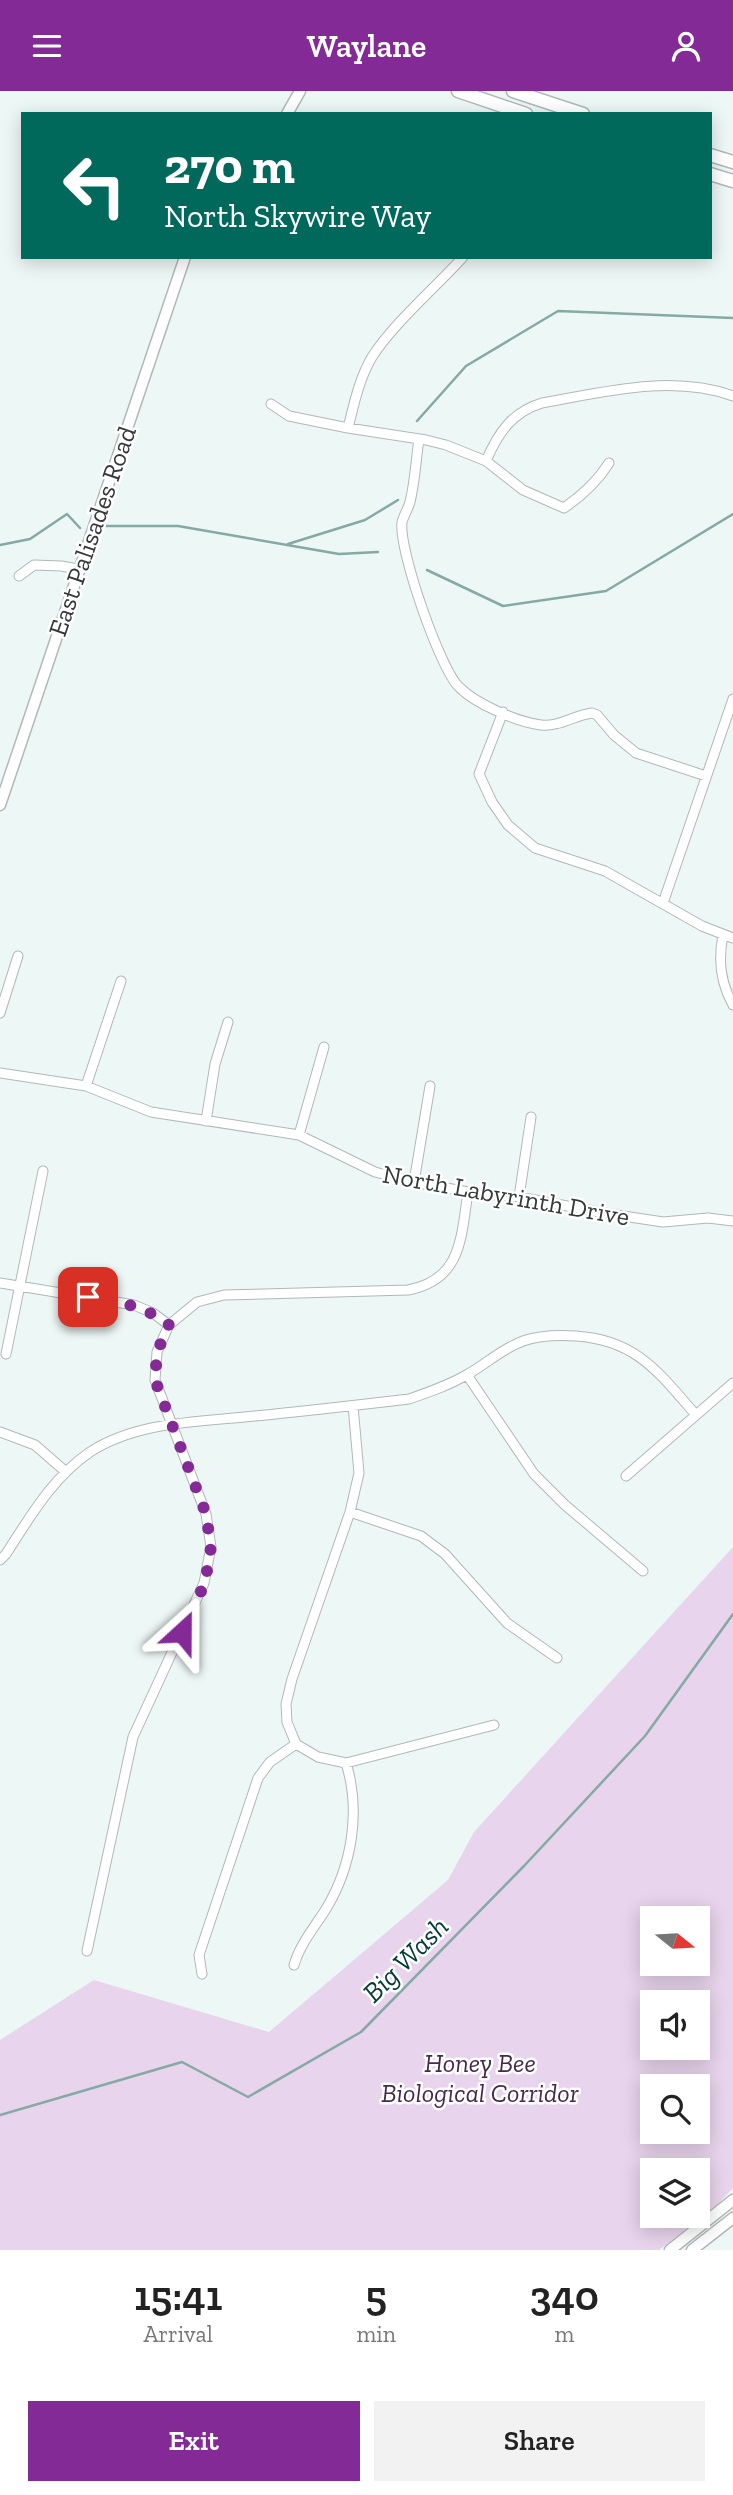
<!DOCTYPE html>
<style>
body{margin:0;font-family:"Zilla Slab",serif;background:#f2f2f2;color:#222;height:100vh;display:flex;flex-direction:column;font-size:26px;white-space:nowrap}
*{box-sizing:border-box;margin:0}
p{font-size:23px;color:#767676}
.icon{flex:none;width:38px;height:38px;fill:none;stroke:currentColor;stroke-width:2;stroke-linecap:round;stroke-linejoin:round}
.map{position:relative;height:2159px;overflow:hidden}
.sheet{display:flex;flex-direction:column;background:#fff;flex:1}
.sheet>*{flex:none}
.hud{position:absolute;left:21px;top:21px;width:691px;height:147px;border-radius:0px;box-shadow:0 4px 18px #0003;background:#00695c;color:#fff;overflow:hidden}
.needle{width:46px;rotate:108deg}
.tools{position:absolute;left:640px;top:1815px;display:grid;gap:14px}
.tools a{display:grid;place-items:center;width:70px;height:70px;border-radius:0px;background:#fff;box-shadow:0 4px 18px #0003;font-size:35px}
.pin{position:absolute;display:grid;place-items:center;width:60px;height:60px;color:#fff;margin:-30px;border-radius:14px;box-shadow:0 4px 10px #0006}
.me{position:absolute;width:77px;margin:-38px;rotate:24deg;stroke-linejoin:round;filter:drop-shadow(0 0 5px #0008)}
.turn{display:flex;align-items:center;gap:24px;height:147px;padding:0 28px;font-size:32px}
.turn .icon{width:91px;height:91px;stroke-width:2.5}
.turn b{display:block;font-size:49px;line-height:60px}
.eta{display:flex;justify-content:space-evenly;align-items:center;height:119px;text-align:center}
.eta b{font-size:42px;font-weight:600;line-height:49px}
.button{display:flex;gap:14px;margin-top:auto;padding:14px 28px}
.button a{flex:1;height:80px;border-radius:0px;background:#842a97;color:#fff;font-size:28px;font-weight:600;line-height:80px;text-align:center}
.button a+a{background:#f2f2f2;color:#222}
header{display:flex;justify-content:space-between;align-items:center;height:91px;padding:0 28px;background:#842a97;color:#fff;font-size:32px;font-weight:600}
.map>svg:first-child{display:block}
</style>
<header><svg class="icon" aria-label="menu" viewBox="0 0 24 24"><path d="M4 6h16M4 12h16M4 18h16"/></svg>Waylane<svg class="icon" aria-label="person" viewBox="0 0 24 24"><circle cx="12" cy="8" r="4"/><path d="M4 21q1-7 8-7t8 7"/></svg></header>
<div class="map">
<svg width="733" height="2159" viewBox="0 0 733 2159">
<rect width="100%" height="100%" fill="#edf7f5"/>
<!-- green -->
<path fill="#e8d4ec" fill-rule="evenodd" d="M733 1456V2097L716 2115 659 2159H0V1949L94 1889 269 1941 448 1789 474 1741ZM653 1827H698V1872H653ZM653 1911H698V1956H653ZM653 1995H698V2040H653ZM653 2079H698V2124H653Z"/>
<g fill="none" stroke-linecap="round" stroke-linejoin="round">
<!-- stream -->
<path stroke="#85aaa3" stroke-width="2.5" d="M417 330 466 275 558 220 733 227
M106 435H178L339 463 378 461
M288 453 365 429 398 409
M0 454 30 448 67 423 80 437
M427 479 503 515 606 500 733 423
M0 2024 182 1971 248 2006 361 1941 524 1775 645 1645 733 1523"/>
<!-- minor casing -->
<g stroke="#b0b9b7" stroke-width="11">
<path id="minor" d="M271 313 289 325 348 337 426 349 446 354 486 370 523 399 564 417C583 404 597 391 609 372
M348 337C354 313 359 288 372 266 393 233 436 196 463 166
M419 348C416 368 415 391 410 411 408 418 404 424 402 431 398 457 440 578 459 596 476 613 517 631 541 634 559 636 575 624 592 622L597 624 614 644 636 662 706 685
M486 370C498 342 512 321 542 312 604 301 672 283 733 305
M19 485 34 474 61 475 78 478
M503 621 479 683 492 711 508 734 535 757 605 780 702 835 733 847
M663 812 733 608
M723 844C718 869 720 891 733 914
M0 922 18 865
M0 982 86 995 151 1021 299 1044 375 1081 414 1091 468 1101 519 1106 610 1123 663 1131 708 1127 733 1130
M86 995 121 890
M206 1030 215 973 228 931
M299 1044 324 956
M414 1091 430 995
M519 1106 531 1026
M0 1192 134 1214 153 1222 169 1234
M6 1263 43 1080
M467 1284 534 1383 565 1414 643 1480
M353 1315 359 1382 350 1421 292 1588 286 1613 287 1631 296 1653 318 1666 346 1672 494 1634
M0 1341 35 1354 66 1381
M626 1385 733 1292
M350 1421 421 1445 445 1463 507 1532 557 1567
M0 1469 6 1463C30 1426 52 1387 90 1361 138 1330 200 1331 255 1325 307 1320 358 1314 409 1308 429 1301 450 1294 468 1283 486 1273 503 1257 523 1250 540 1244 559 1244 576 1245 637 1249 659 1282 696 1324
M87 1860 133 1646 204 1492 211 1456 206 1423 155 1289 157 1261 169 1234 197 1211 224 1204 408 1199C462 1189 461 1146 468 1101
M294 1874C300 1853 314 1837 326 1818 352 1775 361 1720 346 1672
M202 1883 199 1864 258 1687 270 1671 296 1653"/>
</g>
<!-- tertiary casing -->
<g stroke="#b0b9b7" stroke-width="13">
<path id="tertiary" d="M287 23 300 0
M0 714 185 166
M670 2159 733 2109
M692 2159 733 2127"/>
</g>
<!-- secondary casing -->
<g stroke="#b0b9b7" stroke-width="15">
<path id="secondary" d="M458 0 526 23
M513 0 583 23
M710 64 733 71
M710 83 733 90"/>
</g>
<!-- minor -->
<use href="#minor" stroke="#fff" stroke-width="9"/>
<!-- tertiary -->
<use href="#tertiary" stroke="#fff" stroke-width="10"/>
<!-- secondary -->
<use href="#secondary" stroke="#fff" stroke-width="12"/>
</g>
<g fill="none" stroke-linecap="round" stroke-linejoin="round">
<!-- route -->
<path stroke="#842a97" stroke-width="12" stroke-dasharray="0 21.6" d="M88 1206C118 1211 144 1214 169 1234L157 1261 155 1289 206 1423 211 1456 205 1492 182 1541"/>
</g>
<g text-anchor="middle" stroke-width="5" stroke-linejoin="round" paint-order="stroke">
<!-- street labels -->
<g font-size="26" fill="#363939" stroke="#fff">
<text transform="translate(92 440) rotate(-71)" y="9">East Palisades Road</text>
<text transform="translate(506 1104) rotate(10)" y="9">North Labyrinth Drive</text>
</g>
<!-- park labels -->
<g font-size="26" font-style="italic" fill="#47294d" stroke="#fff">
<text x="480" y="1981">Honey Bee<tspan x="480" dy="30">Biological Corridor</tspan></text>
</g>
<!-- water labels -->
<g font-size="28" font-style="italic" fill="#013d36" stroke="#fff">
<text transform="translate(405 1868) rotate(-45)" y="10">Big Wash</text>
</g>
</g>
</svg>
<div class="tools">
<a><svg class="needle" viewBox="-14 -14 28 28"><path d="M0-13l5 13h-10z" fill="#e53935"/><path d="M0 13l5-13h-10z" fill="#767676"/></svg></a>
<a><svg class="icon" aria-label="sound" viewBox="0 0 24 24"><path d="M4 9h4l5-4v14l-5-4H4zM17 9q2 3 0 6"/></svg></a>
<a><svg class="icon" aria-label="search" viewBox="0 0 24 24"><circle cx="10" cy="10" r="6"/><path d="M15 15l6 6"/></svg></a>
<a><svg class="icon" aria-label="layers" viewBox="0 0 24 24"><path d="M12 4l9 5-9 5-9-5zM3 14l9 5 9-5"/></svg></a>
</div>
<div class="pin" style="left:88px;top:1206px;background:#d93025"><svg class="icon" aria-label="arrive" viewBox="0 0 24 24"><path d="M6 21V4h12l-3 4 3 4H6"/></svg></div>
<svg class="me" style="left:182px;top:1541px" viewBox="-20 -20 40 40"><path d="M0-17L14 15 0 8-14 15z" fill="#842a97" stroke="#fff" stroke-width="4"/></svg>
<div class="hud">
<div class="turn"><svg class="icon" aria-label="left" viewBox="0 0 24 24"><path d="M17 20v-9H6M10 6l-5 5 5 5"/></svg><div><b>270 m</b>North Skywire Way</div></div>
</div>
</div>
<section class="sheet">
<div class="eta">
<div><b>15:41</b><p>Arrival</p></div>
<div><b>5</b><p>min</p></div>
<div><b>340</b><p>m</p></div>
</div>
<div class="button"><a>Exit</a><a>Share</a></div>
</section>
